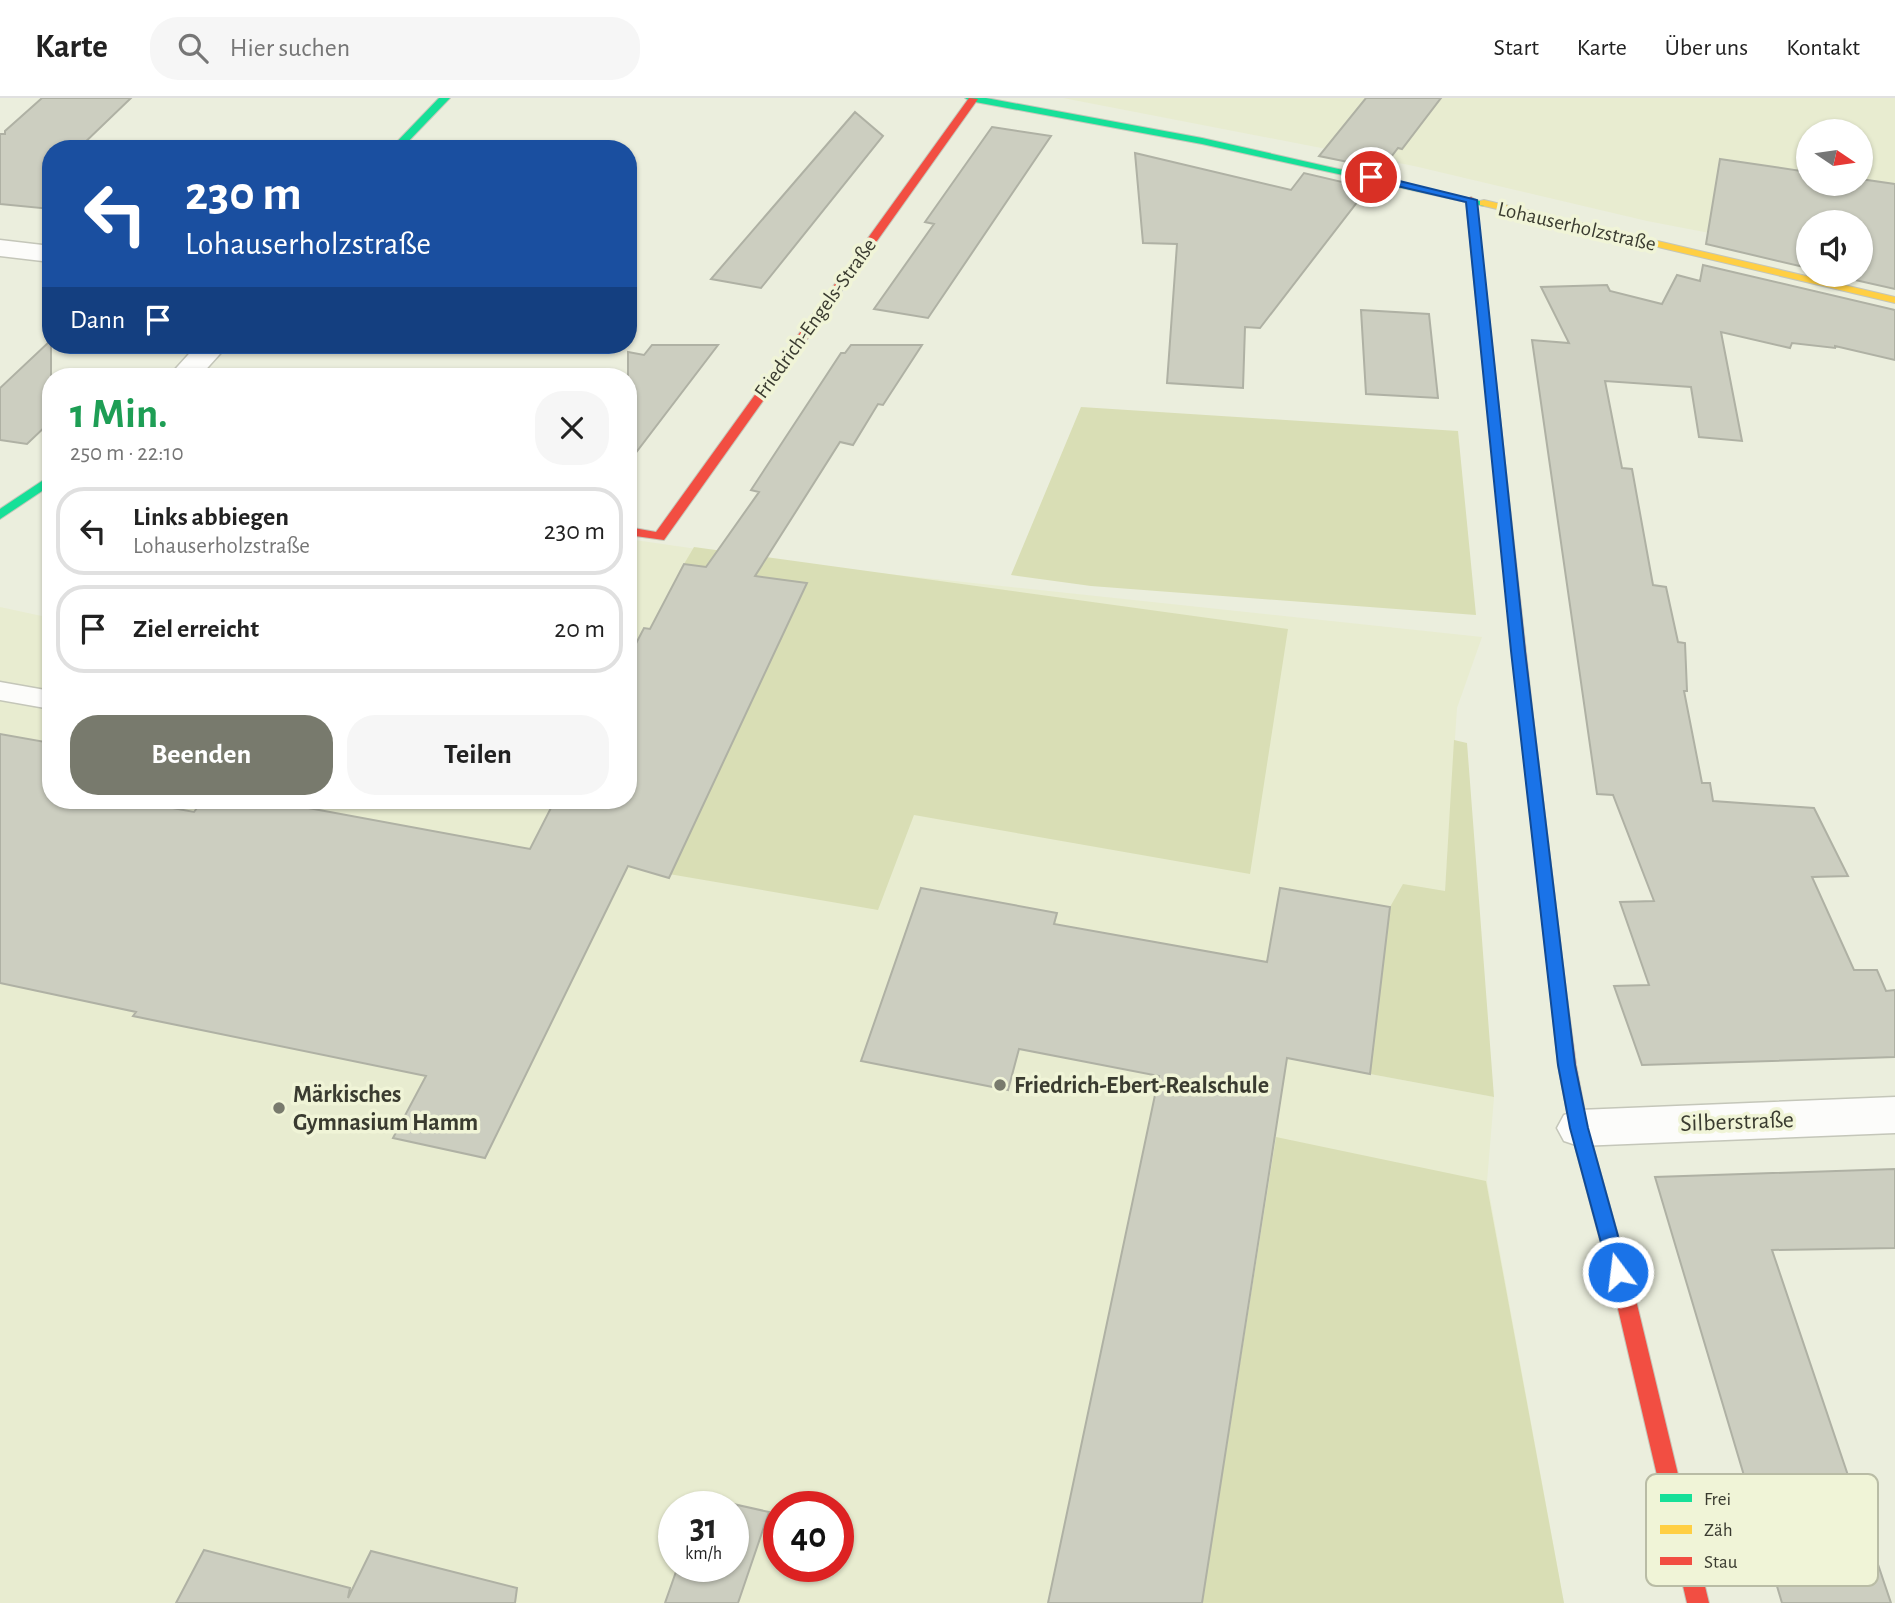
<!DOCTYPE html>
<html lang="de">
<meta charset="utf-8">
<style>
body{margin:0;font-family:"Alegreya Sans",sans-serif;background:#f6f6f6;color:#222;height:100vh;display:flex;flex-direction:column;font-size:26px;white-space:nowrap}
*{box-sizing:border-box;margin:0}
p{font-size:23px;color:#767676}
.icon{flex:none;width:38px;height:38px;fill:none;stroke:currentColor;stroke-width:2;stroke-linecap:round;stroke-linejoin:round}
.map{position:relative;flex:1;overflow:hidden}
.details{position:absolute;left:42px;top:270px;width:595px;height:441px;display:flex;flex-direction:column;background:#fff;border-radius:28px;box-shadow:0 2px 5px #0004}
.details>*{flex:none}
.guide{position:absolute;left:42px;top:42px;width:595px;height:214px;border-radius:28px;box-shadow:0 2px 5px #0004;background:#1a4fa0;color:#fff;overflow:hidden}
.needle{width:46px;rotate:103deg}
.fabs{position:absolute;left:1796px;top:21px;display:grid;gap:14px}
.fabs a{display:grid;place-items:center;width:77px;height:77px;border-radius:50%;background:#fff;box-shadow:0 2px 5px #0004;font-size:35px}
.speed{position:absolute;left:658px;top:1393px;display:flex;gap:14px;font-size:35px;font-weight:700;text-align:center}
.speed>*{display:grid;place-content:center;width:91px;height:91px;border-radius:50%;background:#fff;box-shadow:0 2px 5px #0004;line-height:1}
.speed small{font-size:18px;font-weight:400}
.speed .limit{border:10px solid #d22;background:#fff;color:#111}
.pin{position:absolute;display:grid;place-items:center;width:60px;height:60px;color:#fff;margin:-30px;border:4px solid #fff;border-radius:50%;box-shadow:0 2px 7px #0007}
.me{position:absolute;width:77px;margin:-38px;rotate:345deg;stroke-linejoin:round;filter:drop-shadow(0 0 5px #0008)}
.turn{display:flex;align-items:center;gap:24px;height:147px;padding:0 28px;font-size:32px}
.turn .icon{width:91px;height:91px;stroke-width:2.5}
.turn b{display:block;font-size:49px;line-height:60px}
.then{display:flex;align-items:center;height:66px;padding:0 28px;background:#0003;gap:14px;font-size:26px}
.round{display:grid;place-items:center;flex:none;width:74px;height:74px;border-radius:28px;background:#f6f6f6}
.overview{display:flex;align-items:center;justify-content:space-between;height:119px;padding:0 28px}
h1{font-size:42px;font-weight:700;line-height:52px;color:#1e9e55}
.cta{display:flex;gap:14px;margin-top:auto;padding:14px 28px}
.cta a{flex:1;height:80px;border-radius:28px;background:#787a6d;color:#fff;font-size:28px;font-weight:700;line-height:80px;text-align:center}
.cta a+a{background:#f6f6f6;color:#222}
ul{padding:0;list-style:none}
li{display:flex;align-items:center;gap:21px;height:88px;margin:0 14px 10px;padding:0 14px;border:4px solid #e0e0e0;border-radius:28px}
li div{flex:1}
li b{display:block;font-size:26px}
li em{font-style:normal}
header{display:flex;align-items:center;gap:42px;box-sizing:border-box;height:98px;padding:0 35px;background:#fff;border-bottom:2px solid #e0e0e0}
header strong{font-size:33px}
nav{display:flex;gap:38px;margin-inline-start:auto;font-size:24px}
.search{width:490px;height:63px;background:#f6f6f6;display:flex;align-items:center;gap:18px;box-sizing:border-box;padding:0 24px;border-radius:28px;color:#767676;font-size:26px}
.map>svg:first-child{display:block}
</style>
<header>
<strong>Karte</strong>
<div class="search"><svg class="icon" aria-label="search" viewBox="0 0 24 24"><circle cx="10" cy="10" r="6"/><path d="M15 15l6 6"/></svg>Hier suchen</div>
<nav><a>Start</a><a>Karte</a><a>Über uns</a><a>Kontakt</a></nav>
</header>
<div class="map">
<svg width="1895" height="1505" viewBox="0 0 1895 1505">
<rect width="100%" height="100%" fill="#ebeedd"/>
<!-- built -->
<path fill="#e8ecd0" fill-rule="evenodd" d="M1063 0H1895V171L1860 124H1808V154L1647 123 1414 68ZM1808 33H1860V86H1808Z
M628 441 822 469 1482 539 1457 610 1445 793 1370 976 1494 999 1487 1083 1564 1505H0V509L51 520V702H628ZM674 1409H733V1468H674ZM779 1409H838V1468H779Z"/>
<!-- green -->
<path fill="#d9deb5" d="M1081 309 1458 333 1476 517 1091 488 1011 477Z
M694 449 1288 531 1250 776 914 717 878 812 669 776 807 486 684 466Z
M1454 642 1467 645 1494 999 1370 976 1390 809 1403 786 1445 793Z
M1276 1039 1486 1083 1564 1505H1202Z"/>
<!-- building -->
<path fill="#cccec0" stroke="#afb1a4" stroke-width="2" d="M42 0H131L78 51H51V111L0 106V36H5V33Z
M1366 0H1441L1402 51 1398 50 1382 71 1319 58Z
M855 14 883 38 761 190 711 181Z
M992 29 1051 38 928 220 874 211 934 126 925 124Z
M1135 55 1291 92 1304 75 1368 90 1260 230 1245 229 1243 290 1167 285 1177 146 1143 145Z
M1720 61 1808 74V86H1860V81L1895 86V191L1833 177H1860V124H1808V170L1706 146Z
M1703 167 1895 212V262L1835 248V250L1792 245 1790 250 1721 234 1742 343 1699 339 1691 289 1605 283 1622 370 1632 371 1653 487 1666 489 1678 544 1685 545 1687 593H1684L1702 685H1710L1713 703 1814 710 1848 778 1812 779 1854 872H1877L1886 893 1895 892V959L1642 967 1614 888 1649 887 1620 804 1654 803 1613 697 1597 696 1532 242 1569 245 1541 189 1607 187 1610 193 1662 206 1677 177 1700 183Z
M1361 212 1429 216 1438 300 1366 296Z
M51 242V323L27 346 0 342V290Z
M652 247H718L628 365V254L644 257Z
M851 247H922L883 307 878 306 853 347 840 344 755 478 807 485 669 780 628 768 485 1060 393 1040 426 978 133 918 136 914 0 885V636L51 645V702H129L194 714 203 702H265L530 751 555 702H628V561L644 530 650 531 684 466 706 469 759 394 751 392 841 255H845Z
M921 790 1057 815 1054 826 1267 864 1280 790 1390 809 1370 976 1287 960 1202 1505H1048L1159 978 1019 951 1008 992 861 963Z
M1895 1071V1150L1772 1152 1891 1505H1782L1655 1079Z
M702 1399 769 1414 738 1505H665L678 1468H733V1409H699Z
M204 1452 350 1490 348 1500 371 1453 517 1490 515 1505H176Z"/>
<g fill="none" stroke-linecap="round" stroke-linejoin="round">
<!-- lane casing -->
<g stroke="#c4c6b9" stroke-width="3">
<path id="lane" d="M0 584 51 593V611L0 602Z"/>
</g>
<!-- street casing -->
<g stroke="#c4c6b9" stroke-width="3">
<path id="street" d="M0 142 51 148V164L0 158Z
M197 247H228L200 278H169Z
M1895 999V1035L1579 1048 1564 1043 1557 1030 1564 1017 1579 1012Z"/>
</g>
<!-- fast casing -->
<g stroke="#c4c6b9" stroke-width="2">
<path id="fast" d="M439 0H450L401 51H390Z
M965 0H986L1202 40 1489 105 1484 108 1202 46 970 3Z
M51 377V387L0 421V411Z"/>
</g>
<!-- slow casing -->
<g stroke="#c4c6b9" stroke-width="2">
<path id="slow" d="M1484 102 1895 199V205L1480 107V103Z
M1526 613 1533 618 1566 892 1564 897H1552L1550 892 1519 618Z"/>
</g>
<!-- jam casing -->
<g stroke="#c4c6b9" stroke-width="2">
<path id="jam" d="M969 0 978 1 664 442 628 437V429L656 434Z
M1471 99 1476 102 1533 618 1526 623 1519 618 1466 102Z
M1558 886 1564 887 1566 892 1576 967 1588 1030 1635 1198 1709 1505H1687L1615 1198 1570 1030 1558 967 1550 892 1552 887Z"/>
</g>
<!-- lane -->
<use href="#lane" fill="#fcfcfa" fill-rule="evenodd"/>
<!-- street -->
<use href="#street" fill="#fcfcfa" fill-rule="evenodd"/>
<!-- fast -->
<use href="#fast" fill="#16e098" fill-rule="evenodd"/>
<!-- slow -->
<use href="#slow" fill="#ffcf43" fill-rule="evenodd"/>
<!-- jam -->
<use href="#jam" fill="#f24e42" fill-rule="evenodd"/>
</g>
<!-- route -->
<path fill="#1a73e8" stroke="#114b97" stroke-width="2" d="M1371 76 1477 102 1525 553 1575 967 1588 1030 1628 1174 1625 1180 1618 1183 1612 1180 1609 1174 1570 1030 1558 967 1511 553 1466 104 1367 81V77Z"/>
<!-- markers -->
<g fill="#787a6d" stroke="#f0f4d7" stroke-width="2.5">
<circle cx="1000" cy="987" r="7"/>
<circle cx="279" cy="1010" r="7"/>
</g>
<g text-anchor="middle" stroke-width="7" stroke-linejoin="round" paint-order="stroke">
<!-- far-street labels -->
<g font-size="21" fill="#3a3b30" stroke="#f0f4d7">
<text transform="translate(1577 128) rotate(13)" y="7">Lohauserholzstraße</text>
<text transform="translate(815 220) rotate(-54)" y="7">Friedrich-Engels-Straße</text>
</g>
<!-- poi labels -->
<g font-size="24" font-weight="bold" fill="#3a3b30" stroke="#f0f4d7" text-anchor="start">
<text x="1014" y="995">Friedrich-Ebert-Realschule</text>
<text x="293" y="1004">Märkisches<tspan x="293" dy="28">Gymnasium Hamm</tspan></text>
</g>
<!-- street labels -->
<g font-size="24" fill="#3a3b30" stroke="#f0f4d7">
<text transform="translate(1737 1023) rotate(-2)" y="8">Silberstraße</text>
</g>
</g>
<!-- legend -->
<rect x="1646" y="1376" width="232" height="112" rx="10" fill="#f0f4d7" stroke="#b9bca5" stroke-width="2"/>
<rect x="1660" y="1396" width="32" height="8" fill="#16e098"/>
<rect x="1660" y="1427" width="32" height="9" fill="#ffcf43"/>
<rect x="1660" y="1459" width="32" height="8" fill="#f24e42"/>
<g font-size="19" fill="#3a3b30">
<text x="1704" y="1407">Frei</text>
<text x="1704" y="1438">Zäh</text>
<text x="1704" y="1470">Stau</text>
</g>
</svg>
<div class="fabs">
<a><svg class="needle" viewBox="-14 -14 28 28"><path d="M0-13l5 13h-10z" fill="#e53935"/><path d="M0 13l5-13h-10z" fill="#767676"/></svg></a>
<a><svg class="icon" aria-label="sound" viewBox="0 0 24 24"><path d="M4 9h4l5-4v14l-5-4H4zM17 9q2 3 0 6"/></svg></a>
</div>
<div class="speed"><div>31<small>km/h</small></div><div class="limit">40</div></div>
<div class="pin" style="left:1371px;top:79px;background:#d93025"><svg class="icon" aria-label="arrive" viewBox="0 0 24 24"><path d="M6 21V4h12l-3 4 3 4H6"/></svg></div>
<svg class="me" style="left:1618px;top:1174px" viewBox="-20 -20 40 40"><circle r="17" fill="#1a73e8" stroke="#fff" stroke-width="3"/><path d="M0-11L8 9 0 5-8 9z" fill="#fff"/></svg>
<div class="guide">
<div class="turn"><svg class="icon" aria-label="left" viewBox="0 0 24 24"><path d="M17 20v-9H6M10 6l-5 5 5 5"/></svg><div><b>230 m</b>Lohauserholzstraße</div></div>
<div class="then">Dann<svg class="icon" aria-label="arrive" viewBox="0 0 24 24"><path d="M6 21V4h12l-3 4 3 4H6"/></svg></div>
</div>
<section class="details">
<div class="overview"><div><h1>1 Min.</h1><p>250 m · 22:10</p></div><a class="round"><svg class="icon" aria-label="close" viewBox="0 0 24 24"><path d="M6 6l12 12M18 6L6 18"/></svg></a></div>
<ul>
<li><svg class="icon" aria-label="left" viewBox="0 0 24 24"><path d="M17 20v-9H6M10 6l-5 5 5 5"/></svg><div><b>Links abbiegen</b><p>Lohauserholzstraße</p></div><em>230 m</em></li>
<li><svg class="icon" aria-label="arrive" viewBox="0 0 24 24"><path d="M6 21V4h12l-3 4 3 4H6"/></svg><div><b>Ziel erreicht</b></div><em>20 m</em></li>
</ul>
<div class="cta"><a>Beenden</a><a>Teilen</a></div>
</section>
</div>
